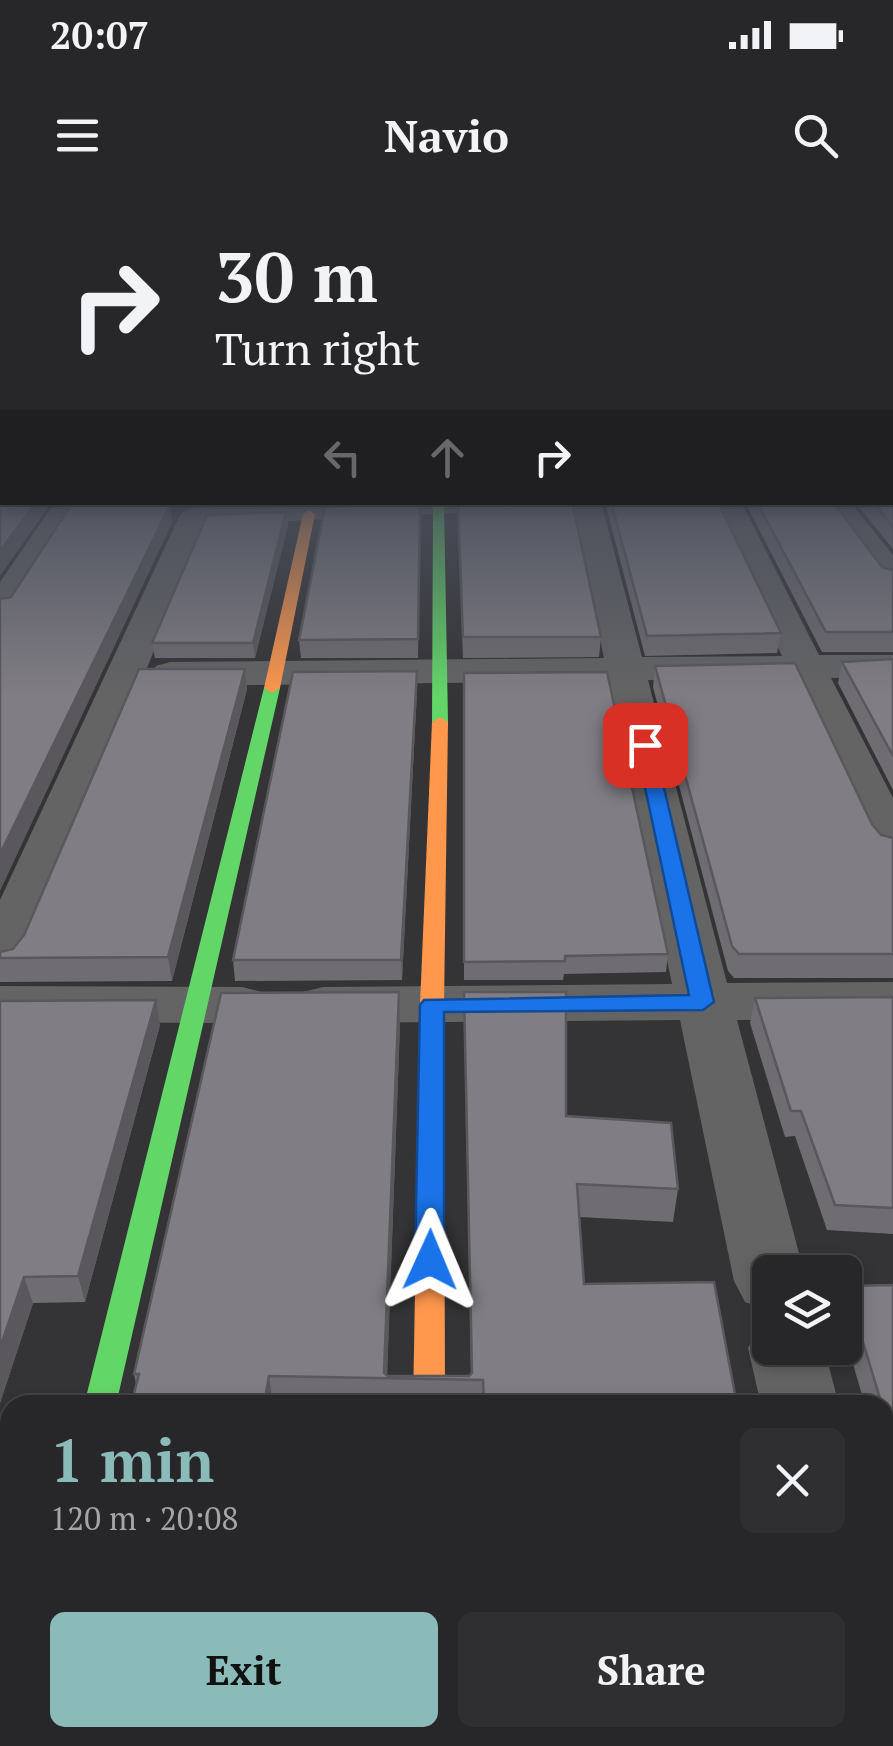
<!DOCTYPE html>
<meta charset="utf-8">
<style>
body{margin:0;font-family:"PT Serif",serif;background:#2f2e30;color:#f1f3f6;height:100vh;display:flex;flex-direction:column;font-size:38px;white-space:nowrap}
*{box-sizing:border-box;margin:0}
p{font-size:32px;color:#a4a5a8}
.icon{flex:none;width:55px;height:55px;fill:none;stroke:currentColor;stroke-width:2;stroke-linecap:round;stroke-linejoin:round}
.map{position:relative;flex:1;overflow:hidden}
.side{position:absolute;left:0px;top:1195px;width:895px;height:352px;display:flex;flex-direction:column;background:#272628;border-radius:30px 30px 0 0;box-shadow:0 5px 15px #0003,0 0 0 2px #434345}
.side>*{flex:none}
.banner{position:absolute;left:0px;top:0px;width:895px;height:305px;box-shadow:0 5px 15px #0003,0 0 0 2px #434345;background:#272628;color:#f1f3f6;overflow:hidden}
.fabs{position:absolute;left:752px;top:1055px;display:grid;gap:20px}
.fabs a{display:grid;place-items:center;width:110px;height:110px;border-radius:15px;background:#272628;box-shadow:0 5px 15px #0003,0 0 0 2px #434345;font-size:50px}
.pin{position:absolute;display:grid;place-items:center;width:85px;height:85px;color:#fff;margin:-42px;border-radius:20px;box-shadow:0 5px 15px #0006}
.me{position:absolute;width:110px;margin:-55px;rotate:1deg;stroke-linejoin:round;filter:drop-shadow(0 0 8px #0008)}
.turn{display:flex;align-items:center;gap:35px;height:210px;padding:0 50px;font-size:45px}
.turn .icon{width:130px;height:130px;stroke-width:2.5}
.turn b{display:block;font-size:70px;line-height:85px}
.lanes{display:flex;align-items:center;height:95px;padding:0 50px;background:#0003;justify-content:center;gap:50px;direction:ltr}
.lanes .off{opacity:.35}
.round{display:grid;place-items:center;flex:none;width:105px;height:105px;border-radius:15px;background:#2f2e30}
.summary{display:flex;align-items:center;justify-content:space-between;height:170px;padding:0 50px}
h1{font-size:60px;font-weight:600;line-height:75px;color:#8bbbb9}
.cta{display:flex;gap:20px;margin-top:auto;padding:20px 50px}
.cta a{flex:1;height:115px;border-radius:15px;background:#8bbbb9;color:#111;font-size:40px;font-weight:600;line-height:115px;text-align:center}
.cta a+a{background:#2f2e30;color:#f1f3f6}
.status{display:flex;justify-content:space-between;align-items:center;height:70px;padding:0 50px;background:#272628;direction:ltr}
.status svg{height:28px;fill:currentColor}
header{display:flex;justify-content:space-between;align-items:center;height:130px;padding:0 50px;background:#272628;font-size:45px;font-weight:600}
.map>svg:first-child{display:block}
</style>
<div class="status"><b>20:07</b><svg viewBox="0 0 49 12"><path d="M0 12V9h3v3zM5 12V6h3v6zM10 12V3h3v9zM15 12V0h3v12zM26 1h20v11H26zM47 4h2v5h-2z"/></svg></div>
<header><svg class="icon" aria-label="menu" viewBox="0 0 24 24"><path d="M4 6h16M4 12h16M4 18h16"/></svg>Navio<svg class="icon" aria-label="search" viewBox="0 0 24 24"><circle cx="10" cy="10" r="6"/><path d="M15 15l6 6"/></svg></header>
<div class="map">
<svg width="893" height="1546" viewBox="0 0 893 1546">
<rect width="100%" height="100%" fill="#343335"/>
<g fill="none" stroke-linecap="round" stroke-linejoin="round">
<!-- street -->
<path fill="#646465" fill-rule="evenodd" d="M55 302H84L12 414 0 417V382Z
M306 302H509L495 311 206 325 27 758 19 770 0 775V700L179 317 183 311 194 308Z
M571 302H601L642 457 782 456 712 302H741L819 455H893V477L831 478 893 598V659L876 655 869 645 793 479 648 480 727 783 893 782V818L737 820 804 1072H770V1111L745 1102 734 1081 680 820 323 823 303 818 295 805 303 792 323 787 672 784 609 481 170 486 156 482 151 474 156 466 170 462 604 458Z
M820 302H850L893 355V387L881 384Z
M0 786 242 787 262 792 270 805 262 818 242 823 0 822Z
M770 1121V1148H824L839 1205H761L748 1148 759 1125Z
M10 1492V1538H64L63 1546H0V1496Z
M885 1492 893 1495V1546H833L832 1538H885Z
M378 1538H474L475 1546H377Z"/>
<!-- fast -->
<path fill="#63d668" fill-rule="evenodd" d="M444 302 448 522 440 527 432 522 433 304Z
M272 483 280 488 116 1205H84L264 488Z"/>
<!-- slow -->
<path fill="#ff974d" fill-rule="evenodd" d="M309 310 315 314 280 488 272 493 264 488 303 314Z
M440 517 448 522 444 805 445 1205H413L420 805 432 522Z"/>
</g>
<!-- wall -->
<path fill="#6f6c72" d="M892 289 893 349 855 302H892Z
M457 302 601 437 599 457 463 458Z
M605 302H718L781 433 777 453 645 456Z
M745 302H833L882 367 893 370V452H822Z
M420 303 418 458H301L299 440Z
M286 312 288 325 255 458H155L152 443Z
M893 459V590L838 483 842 462Z
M655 466 872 624 881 635 893 638V778H734L728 771 653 487Z
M245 469 247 489 172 781 0 782V752L13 749Z
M464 473 668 754 666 772 564 774 563 780H464Z
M417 489 402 780 235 781 233 760Z
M399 792 400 824 387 1175 469 1176 471 1174 464 792 566 916 678 989 673 1022 579 1017 584 1084 737 1205H131L136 1184 134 1174Z
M893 797V1034L827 1030 795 936 785 937 750 823 755 798Z
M0 801 160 825 85 1102 33 1103 0 1203Z
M893 1085V1300L885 1273V1205H865L845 1137 846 1086Z
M0 1307 10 1308V1385L0 1386Z
M37 1538H387L388 1546H35Z"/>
<!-- shaded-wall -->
<path fill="#5a585c" d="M36 302H52L0 376V351Z
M163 302H171L172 323 0 691V654Z
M286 312 288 325 255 458 253 443Z
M245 469 247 489 172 781 168 757Z
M417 471V489L402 780 401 760Z
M399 792 400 824 387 1178H385Z
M156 800 160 825 85 1102 78 1076Z
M24 1077 33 1103 0 1203V1148Z
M269 1176 273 1205H264Z
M10 1308V1384L0 1363Z
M170 1538H173L176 1546H169Z"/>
<!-- building -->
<path fill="#817d84" stroke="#5a585c" stroke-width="2.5" d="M2 280V302H36L0 351V282Z
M892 289H893V326L873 302H892Z
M73 302H163V304L170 305 0 654V399L11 397Z
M458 302H572L601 437H463Z
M611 302H718L781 433 647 436Z
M757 302H833L882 367 893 370V432H826Z
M420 303 418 439 299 440 325 307Z
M286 312 253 443H152L207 315Z
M893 459V556L842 462Z
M795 463 872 624 881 635 893 638V754H739L732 746 655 466Z
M139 469H245L168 757 0 758V752L13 749 24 735Z
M417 471 401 760H233L293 472Z
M607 472 668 754 565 756V761L464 762V473Z
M399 792 384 1173 388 1176H469L472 1173 464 792H566V916L671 923 678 989 577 984 584 1084 714 1082 737 1205H484L483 1180 269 1176 264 1205H131L139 1174H134L221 793Z
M893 797V1008L835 1005 801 911H791L755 798Z
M156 800 78 1076 24 1077 0 1148V801Z
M893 1085V1240L885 1214V1205H882L846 1086Z
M0 1307H10L0 1358Z
M37 1538H170L169 1546H35Z
M251 1538H385L384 1546Z"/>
<!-- sky -->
<linearGradient id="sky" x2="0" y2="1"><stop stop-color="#1d1c1d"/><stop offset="0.56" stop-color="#4a505c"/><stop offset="1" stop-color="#4a505c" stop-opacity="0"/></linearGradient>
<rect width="893" height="496" fill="url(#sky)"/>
<!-- route -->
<path fill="#1a73e8" stroke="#114b97" stroke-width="2.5" d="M645 540 654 545 714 802 703 810 444 812V1060L440 1068 430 1071 419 1068 415 1060 420 805 424 800 689 795 636 545Z"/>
</svg>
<div class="fabs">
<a><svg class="icon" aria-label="layers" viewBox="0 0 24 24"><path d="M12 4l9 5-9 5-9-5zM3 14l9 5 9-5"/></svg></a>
</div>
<div class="pin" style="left:645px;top:545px;background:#d93025"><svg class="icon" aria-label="arrive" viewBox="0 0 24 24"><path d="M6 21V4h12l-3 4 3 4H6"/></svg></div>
<svg class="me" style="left:430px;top:1060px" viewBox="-20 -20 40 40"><path d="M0-17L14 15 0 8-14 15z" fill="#1a73e8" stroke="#fff" stroke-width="4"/></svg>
<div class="banner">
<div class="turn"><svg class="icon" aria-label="right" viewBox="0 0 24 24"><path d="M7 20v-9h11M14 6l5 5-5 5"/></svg><div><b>30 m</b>Turn right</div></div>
<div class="lanes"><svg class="icon off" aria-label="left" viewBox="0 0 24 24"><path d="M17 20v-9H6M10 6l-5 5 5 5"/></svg><svg class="icon off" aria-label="ahead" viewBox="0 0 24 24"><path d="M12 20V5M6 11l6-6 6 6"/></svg><svg class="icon" aria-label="right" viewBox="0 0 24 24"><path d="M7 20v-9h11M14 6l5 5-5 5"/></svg></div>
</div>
<section class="side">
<div class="summary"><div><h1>1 min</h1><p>120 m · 20:08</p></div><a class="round"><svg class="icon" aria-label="close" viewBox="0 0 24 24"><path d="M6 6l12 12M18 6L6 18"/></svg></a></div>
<div class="cta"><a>Exit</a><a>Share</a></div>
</section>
</div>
